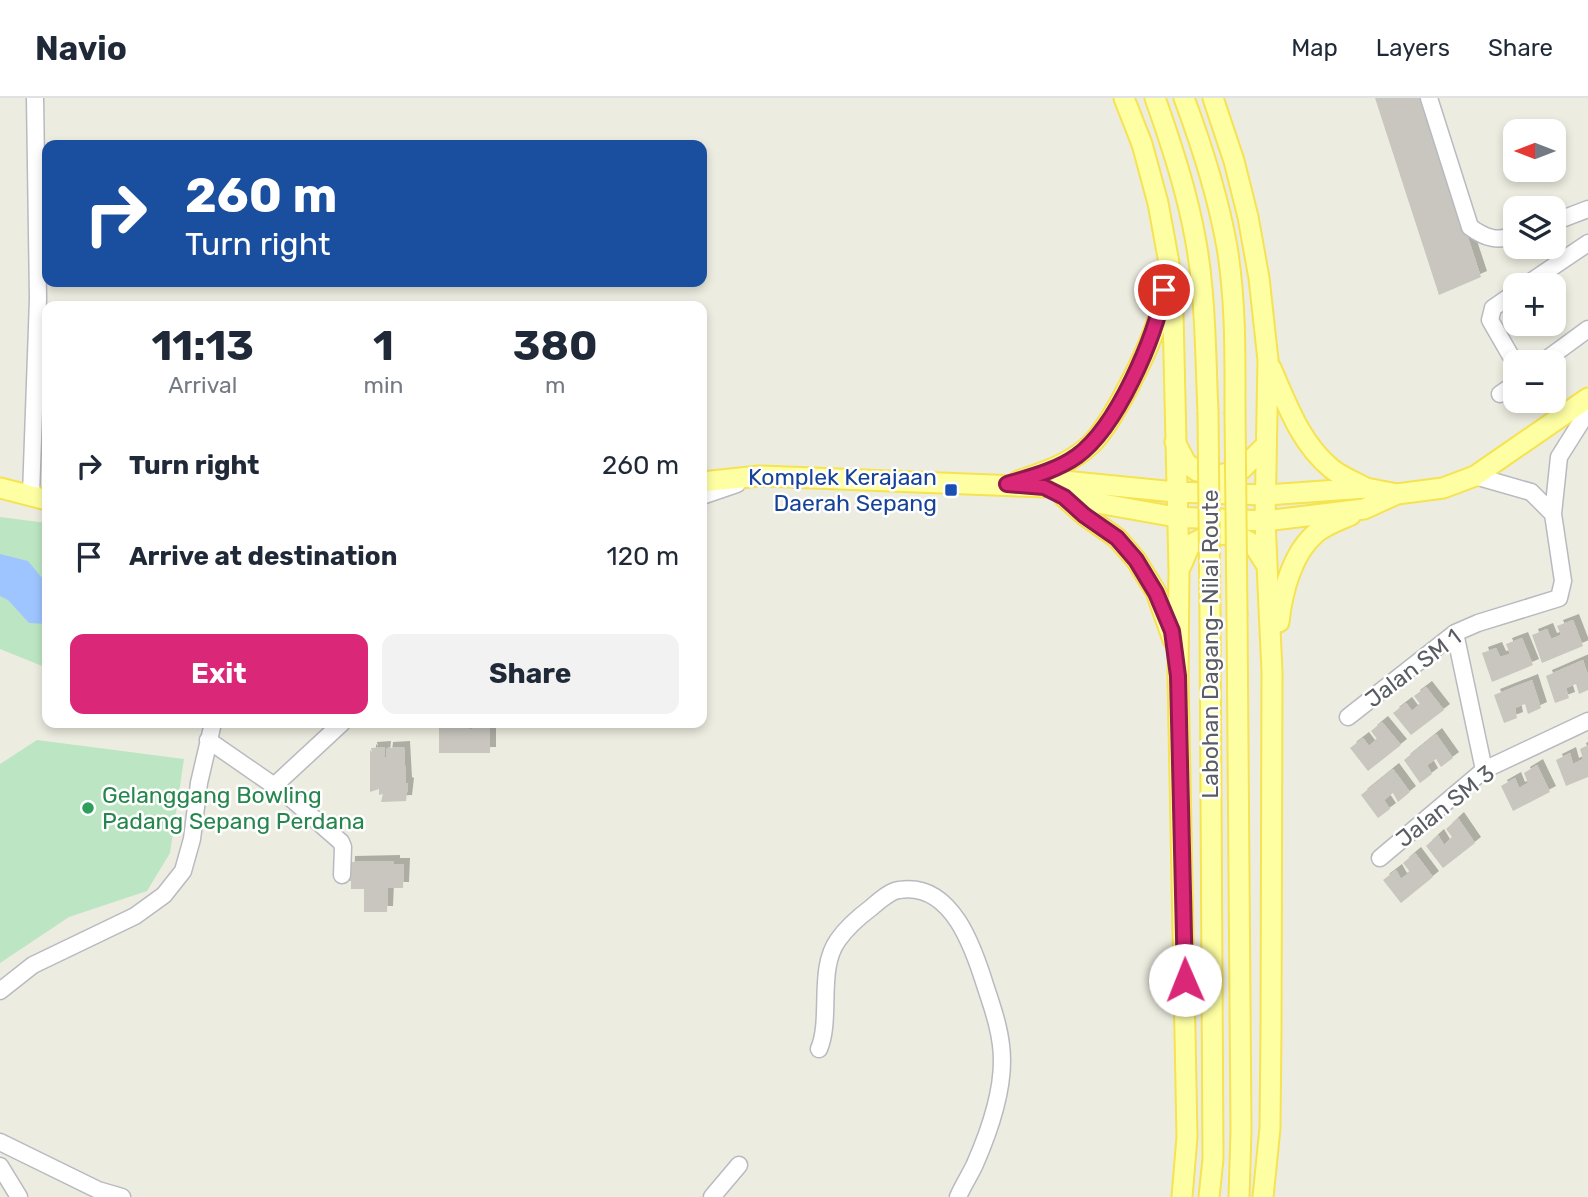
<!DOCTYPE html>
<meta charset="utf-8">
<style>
body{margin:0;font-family:Rubik,sans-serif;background:#f2f2f3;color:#1f2937;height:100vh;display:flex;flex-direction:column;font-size:26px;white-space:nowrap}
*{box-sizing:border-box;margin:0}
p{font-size:23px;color:#747a83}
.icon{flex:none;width:38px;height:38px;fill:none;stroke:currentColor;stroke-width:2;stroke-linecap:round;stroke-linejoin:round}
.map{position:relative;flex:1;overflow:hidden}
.drawer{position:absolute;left:42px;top:203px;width:665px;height:427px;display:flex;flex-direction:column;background:#fff;border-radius:14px;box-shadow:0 4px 10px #0003}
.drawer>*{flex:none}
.top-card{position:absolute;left:42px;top:42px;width:665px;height:147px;border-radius:14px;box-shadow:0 4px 10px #0003;background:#1a4fa0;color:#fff;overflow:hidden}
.needle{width:46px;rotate:270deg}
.tools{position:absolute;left:1503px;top:21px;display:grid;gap:14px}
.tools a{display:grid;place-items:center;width:63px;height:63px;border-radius:14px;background:#fff;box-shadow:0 4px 10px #0003;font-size:35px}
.pin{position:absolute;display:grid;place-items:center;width:60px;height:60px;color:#fff;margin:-30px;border:4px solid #fff;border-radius:50%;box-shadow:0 2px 7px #0007}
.me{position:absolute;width:77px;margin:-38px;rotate:359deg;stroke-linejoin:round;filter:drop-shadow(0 0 5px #0008)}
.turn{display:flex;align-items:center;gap:24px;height:147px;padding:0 28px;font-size:32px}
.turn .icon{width:91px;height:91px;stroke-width:2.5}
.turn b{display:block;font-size:49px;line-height:60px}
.eta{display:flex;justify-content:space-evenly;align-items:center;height:119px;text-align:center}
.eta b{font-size:42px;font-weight:700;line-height:49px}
.button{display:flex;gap:14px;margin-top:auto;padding:14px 28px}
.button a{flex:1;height:80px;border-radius:14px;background:#db2777;color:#fff;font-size:28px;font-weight:700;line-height:80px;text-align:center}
.button a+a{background:#f2f2f3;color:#1f2937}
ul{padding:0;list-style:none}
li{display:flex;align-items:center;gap:21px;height:91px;padding:0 28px}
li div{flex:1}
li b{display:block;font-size:26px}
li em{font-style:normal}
header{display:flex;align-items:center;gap:42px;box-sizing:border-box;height:98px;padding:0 35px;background:#fff;border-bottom:2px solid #e0e1e3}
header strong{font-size:33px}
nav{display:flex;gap:38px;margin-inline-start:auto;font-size:24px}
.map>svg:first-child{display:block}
</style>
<header>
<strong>Navio</strong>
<nav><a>Map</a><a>Layers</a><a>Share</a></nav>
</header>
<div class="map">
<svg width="1588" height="1099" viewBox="0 0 1588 1099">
<defs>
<filter id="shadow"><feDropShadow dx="6" dy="-6" stdDeviation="0" flood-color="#0004"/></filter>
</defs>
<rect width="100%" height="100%" fill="#edece0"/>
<!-- green -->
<path fill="#bce6c3" d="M0 419 47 425V570L0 551Z
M37 642 184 661 170 755 147 793 69 819 0 865V666Z"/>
<!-- water -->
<path fill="#9ec5ff" d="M0 456 28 463 47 486V526L29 525 8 502 0 498Z"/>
<!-- building -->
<path fill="#c8c6be" filter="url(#shadow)" d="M1375 0H1422L1481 179 1439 197Z
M1573 522 1583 548 1542 565 1532 537 1547 531 1551 541 1561 537 1557 528Z
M1522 540 1533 567 1492 584 1482 555 1496 550 1500 559 1510 556 1506 546Z
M1583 562 1588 577V592L1579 596 1576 586 1566 590 1569 600 1555 605 1546 578Z
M1532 582 1541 610 1528 616 1525 606 1515 610 1517 620 1504 625 1494 597Z
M1426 589 1444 612 1411 637 1393 615 1406 605 1412 613 1420 606 1414 598Z
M1382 624 1401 647 1368 673 1350 650 1363 640 1369 648 1377 641 1371 633Z
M472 625H490V655H439V630L472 631Z
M1436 636 1453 660 1441 669 1436 661 1427 667 1432 676 1420 685 1404 662Z
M1588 647V679L1566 688 1556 662 1570 655 1573 666 1583 661 1580 651Z
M385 649 384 659H386L387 650 404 649 406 685 408 686 406 703 381 704 383 696 379 697V691L370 694V652L372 654 371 650Z
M1537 667 1550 694 1513 713 1501 688 1515 680 1519 690 1528 685 1524 675Z
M1393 671 1410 694 1398 704 1393 695 1384 702 1390 711 1378 720 1361 697Z
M1458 720 1475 745 1443 770 1426 748 1438 737 1444 747 1452 739 1446 731Z
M1415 755 1433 779 1401 805 1383 782 1396 772 1401 781 1410 774 1403 765Z
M394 763V766H404L403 790H388L387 814H364V791H351V783H348L349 764Z"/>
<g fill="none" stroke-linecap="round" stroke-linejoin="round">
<!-- minor casing -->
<g stroke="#b8bac0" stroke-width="19">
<path id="minor" d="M1429 0 1470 129C1485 140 1497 144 1516 137
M1554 124 1588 111
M1526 187 1588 145
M1516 194 1493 210 1490 222 1516 267
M1543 264 1588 231
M1500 296 1516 285
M1475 378 1531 394 1553 416
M31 397 38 201 35 0
M702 398 737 386
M1455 535 1484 672
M1348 619 1455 535 1478 525 1559 500 1563 483 1553 416 1559 359 1588 313
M208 642 286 696 341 744 343 749 342 777
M274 688 342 625
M1380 760 1484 672 1588 623
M0 893 33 867 135 818 164 797 183 773 192 741 199 685 213 625
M819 951C832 920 817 871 838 842 847 829 860 818 872 809 879 803 890 793 899 792 952 783 974 851 986 890 994 914 1002 937 1002 963 1002 997 989 1034 975 1066 970 1077 963 1087 958 1099
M0 1044 98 1092 122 1099
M0 1068 19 1099
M712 1099 739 1067"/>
</g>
<!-- major casing -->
<g stroke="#f5e351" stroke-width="23">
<path id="major" d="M1124 0 1142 46 1158 105 1169 165 1173 215 1179 472 1178 578 1187 1039 1182 1099
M1155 0C1177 62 1197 125 1202 191 1206 232 1206 273 1208 314
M1184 0C1202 48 1218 99 1227 149 1236 204 1235 259 1235 314
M1213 0 1234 63 1248 119 1259 180 1268 262 1265 423 1272 574 1271 931 1270 1030 1263 1099
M1271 270C1287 306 1300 345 1332 371 1342 379 1355 384 1366 390
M1175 344 1186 365 1197 373 1220 377 1242 371 1266 347
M1018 383C1044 374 1070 366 1090 347 1112 327 1152 246 1159 217 1161 208 1162 199 1164 190
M702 384 759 378 1044 389 1064 383 1175 394 1265 397 1366 390 1397 396
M0 390 47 402
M1064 399 1176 419 1265 423 1364 411 1397 396 1443 390 1475 378 1588 300
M1065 400 1084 417 1117 440 1136 462 1156 494 1173 542
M1181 468 1190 447 1209 437 1235 436 1253 446 1267 468
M1237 517 1241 1033 1239 1099
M1279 524C1282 495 1292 455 1316 435 1325 427 1340 422 1351 417
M1209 1099 1213 1061 1210 518"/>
</g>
<!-- minor -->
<use href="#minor" stroke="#fff" stroke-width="16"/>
<!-- major -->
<use href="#major" stroke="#feffa3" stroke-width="19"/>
<!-- major-bridge casing -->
<g stroke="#f5e351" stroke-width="23" stroke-linecap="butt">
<path id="major-bridge" d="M1208 314 1210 518
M1235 314 1237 517"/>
</g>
<!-- major-bridge -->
<use href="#major-bridge" stroke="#feffa3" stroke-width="19"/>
</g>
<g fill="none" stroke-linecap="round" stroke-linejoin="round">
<!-- route casing -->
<g stroke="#8e194d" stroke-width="18">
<path id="route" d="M1164 192C1155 240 1117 329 1077 358 1056 373 1030 379 1007 386L1044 389 1064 399 1084 417 1117 440 1136 462 1156 495 1172 533 1178 578 1185 882"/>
</g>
<!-- route -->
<use href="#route" stroke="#db2777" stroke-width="12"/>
</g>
<!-- markers -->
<rect fill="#1a4fb4" stroke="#fff" stroke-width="2.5" x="944" y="385" width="14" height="14" rx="3.5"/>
<circle fill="#2e9e5b" stroke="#fff" stroke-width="2.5" cx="88" cy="710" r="7"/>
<g text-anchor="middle" stroke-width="5" stroke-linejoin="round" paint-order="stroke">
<!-- transit labels -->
<g font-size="23" fill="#164399" stroke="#fff" text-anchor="end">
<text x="937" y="387">Komplek Kerajaan<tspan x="937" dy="26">Daerah Sepang</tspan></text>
</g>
<!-- street labels -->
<g font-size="23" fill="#595c62" stroke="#fff">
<text transform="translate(1210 546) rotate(-90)" y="8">Labohan Dagang–Nilai Route</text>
<text transform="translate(1413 570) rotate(-37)" y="8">Jalan SM 1</text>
<text transform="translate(1445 708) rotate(-38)" y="8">Jalan SM 3</text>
</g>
<!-- leisure labels -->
<g font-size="23" fill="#27864d" stroke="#fff" text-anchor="start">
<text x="102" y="705">Gelanggang Bowling<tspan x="102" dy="26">Padang Sepang Perdana</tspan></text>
</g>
</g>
</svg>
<div class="tools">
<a><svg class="needle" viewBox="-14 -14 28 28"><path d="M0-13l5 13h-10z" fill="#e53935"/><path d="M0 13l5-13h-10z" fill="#747a83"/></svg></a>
<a><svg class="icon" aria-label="layers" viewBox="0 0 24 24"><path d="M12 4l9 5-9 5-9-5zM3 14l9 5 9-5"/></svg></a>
<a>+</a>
<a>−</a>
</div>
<div class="pin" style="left:1164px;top:192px;background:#d93025"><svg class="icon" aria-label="arrive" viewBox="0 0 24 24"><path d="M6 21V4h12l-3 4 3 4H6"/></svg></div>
<svg class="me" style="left:1185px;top:882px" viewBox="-20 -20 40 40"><circle r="19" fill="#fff"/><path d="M0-13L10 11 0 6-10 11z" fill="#db2777"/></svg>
<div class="top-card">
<div class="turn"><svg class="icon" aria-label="right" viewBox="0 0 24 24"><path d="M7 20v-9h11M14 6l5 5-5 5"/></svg><div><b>260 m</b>Turn right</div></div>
</div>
<section class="drawer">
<div class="eta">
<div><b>11:13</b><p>Arrival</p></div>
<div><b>1</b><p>min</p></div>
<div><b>380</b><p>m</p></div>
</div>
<ul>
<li><svg class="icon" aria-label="right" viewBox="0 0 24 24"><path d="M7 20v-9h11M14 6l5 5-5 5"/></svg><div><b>Turn right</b></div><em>260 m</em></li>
<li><svg class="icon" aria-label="arrive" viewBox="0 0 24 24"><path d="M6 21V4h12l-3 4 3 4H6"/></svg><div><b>Arrive at destination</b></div><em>120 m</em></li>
</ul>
<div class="button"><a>Exit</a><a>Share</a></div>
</section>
</div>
